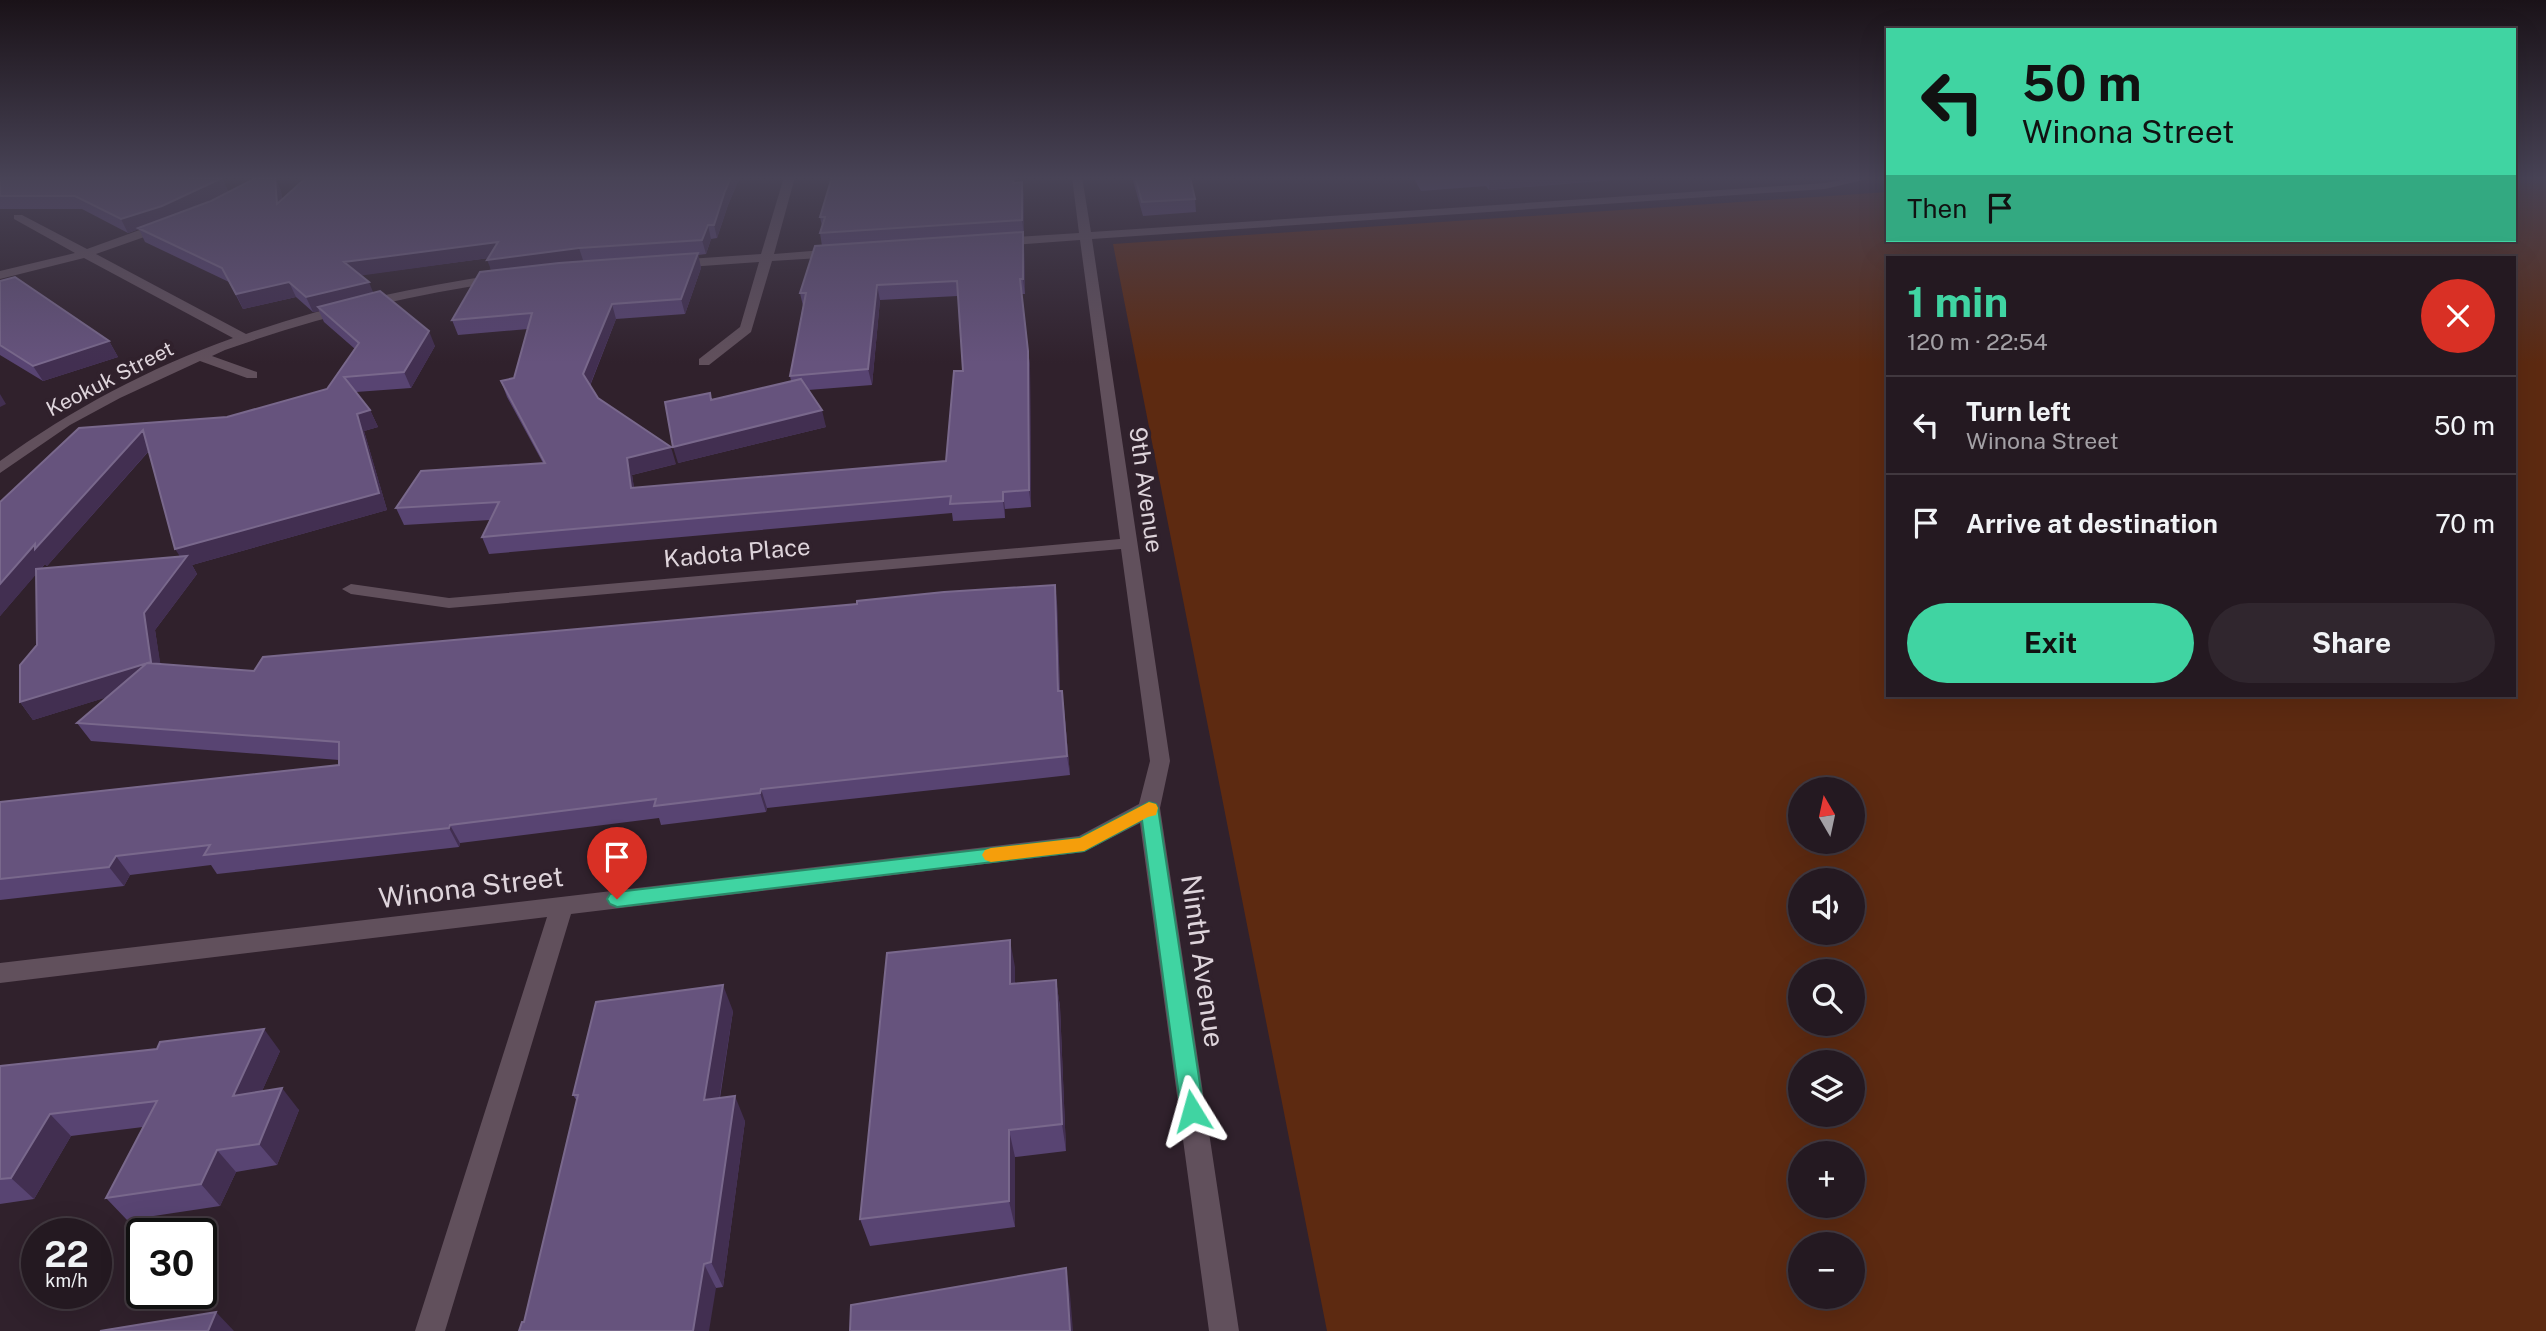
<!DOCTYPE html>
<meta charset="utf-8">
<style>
body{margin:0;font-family:"Public Sans",sans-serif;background:#30262e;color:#f1f3f6;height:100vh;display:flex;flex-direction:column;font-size:26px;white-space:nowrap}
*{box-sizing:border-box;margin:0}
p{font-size:23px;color:#a3a0a5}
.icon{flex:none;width:38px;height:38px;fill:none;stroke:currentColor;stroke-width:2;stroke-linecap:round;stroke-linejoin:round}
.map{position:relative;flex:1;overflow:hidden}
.details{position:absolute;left:1886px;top:256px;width:630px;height:441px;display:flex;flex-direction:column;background:#241921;border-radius:0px;box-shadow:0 7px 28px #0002,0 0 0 2px #41383f}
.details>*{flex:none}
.top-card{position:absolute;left:1886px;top:28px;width:630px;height:214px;border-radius:0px;box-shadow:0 7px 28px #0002,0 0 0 2px #41383f;background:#40d4a2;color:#111;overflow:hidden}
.needle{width:46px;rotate:351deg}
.fabs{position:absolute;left:1788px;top:777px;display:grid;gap:14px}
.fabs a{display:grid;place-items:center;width:77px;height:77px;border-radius:50%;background:#241921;box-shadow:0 7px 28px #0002,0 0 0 2px #41383f;font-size:35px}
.speed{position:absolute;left:21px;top:1218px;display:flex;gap:14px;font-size:35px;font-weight:700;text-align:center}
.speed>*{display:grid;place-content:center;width:91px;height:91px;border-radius:50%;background:#241921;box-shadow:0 7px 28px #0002,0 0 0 2px #41383f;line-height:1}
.speed small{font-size:18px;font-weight:400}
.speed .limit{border:4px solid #111;border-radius:10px;background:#fff;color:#111}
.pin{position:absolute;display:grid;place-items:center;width:60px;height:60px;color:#fff;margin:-72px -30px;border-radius:50% 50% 50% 0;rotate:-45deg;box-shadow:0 0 7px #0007}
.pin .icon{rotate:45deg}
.me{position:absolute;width:77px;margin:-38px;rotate:352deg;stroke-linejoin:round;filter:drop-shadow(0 0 5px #0008)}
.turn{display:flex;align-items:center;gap:24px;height:147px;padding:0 21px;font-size:32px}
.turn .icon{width:91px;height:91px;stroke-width:2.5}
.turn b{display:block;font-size:49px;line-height:60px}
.then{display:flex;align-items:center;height:66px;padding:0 21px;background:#0003;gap:14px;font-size:26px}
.round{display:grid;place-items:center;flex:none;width:74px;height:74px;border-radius:37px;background:#30262e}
.overview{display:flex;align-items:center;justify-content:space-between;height:119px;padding:0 21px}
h1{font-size:42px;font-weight:700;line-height:52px;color:#40d4a2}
.cta{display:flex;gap:14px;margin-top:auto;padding:14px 21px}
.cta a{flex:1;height:80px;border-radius:42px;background:#40d4a2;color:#111;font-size:28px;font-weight:700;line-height:80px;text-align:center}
.cta a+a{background:#30262e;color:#f1f3f6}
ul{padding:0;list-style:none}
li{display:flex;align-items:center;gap:21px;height:98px;padding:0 21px;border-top:2px solid #41383f}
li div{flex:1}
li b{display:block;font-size:26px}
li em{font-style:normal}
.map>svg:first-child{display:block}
</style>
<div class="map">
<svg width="2546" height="1331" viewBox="0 0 2546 1331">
<rect width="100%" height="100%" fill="#30212c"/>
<!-- green -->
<path fill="#5d2a11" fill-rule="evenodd" d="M2515 177H2546V1331H1327L1113 244 1888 192V240H2515ZM1888 257H2515V695H1888ZM1801 789H1853V842H1801ZM1801 880H1853V933H1801ZM1801 971H1853V1024H1801ZM1801 1062H1853V1115H1801ZM1801 1153H1853V1206H1801ZM1801 1244H1853V1297H1801Z"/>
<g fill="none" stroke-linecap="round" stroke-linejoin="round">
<!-- minor -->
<path fill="#61505c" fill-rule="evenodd" d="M784 177H795L774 254 836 249 842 253 836 257 772 261 751 332 709 365H699V359L740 327 759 262 674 268 668 264 674 260 761 254Z
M1072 177H1082L1091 232 1825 183 1855 177 1863 180 1825 189 1092 239 1170 761 1160 808 1239 1331H1209L1140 823 1084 852 571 914 445 1331H415L547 917 0 983V963L1079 836 1139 804 1150 761 1121 549 449 608 351 594 342 589 351 584 449 598 1120 539 1080 240 999 246 993 242 999 238 1079 233Z
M14 215H22L87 249 159 223H167V229L96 254 246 334C329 305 414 287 501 274L507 278 501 282C406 295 316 318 225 350L212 356 257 372V378H247L200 361 120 398 70 425 0 473V461C72 409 149 368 233 338L84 258 0 279V271L75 253 14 219Z"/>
</g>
<!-- wall -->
<path fill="#584472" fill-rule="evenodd" d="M0 177H215L214 178H222L228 191 197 206 275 178 281 191 282 199 307 177H740L728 205 717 238 711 239 706 254 698 255 701 268 685 314 616 319 590 386 598 398 676 464 632 475 634 488 946 461 963 371 958 296 880 300 872 385 808 390 826 427 678 463 711 400 791 381 790 376 803 306 800 293 822 246 820 233 822 226 820 217 1016 182 1024 195V234H1023L1024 246 1025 294H1022L1030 367 1031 507 1005 509V518L953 521 952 513 489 554 482 537 490 520 404 525 396 508 543 463 507 397 501 381 514 378 528 329 458 335 452 320 491 271 489 258 360 275 373 292 435 346 411 388 356 392 370 410 378 427 364 431 387 510 192 565 197 574 155 630 160 664 254 671 1057 602 1060 691 1064 709 1070 775 767 808 766 812 661 825 659 818 460 843 459 847 217 874 211 865 130 875 124 886 0 900V802L339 765V760L91 741 77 723 107 697 33 720 20 702 37 645 36 574 0 616V502L227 417 327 389 355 349 324 322 319 311 313 312 296 297 243 309 229 282 145 242 139 229 128 233 82 209H0ZM149 451 180 557 41 569 45 564 47 566Z
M1132 177H1190L1195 199 1196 212 1143 216Z
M1413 177H1648L1489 190 1486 186 1421 191Z
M0 281 109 341 118 357 43 381 0 355Z
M1015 967V984L1056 980 1060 1007 1066 1151 1015 1157V1227L870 1246 860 1219Z
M733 1011 720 1098 745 1121 723 1287 716 1288 577 1101 573 1095Z
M157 1049 280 1051 262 1091 299 1110 277 1165 236 1172 220 1206 127 1220 106 1198 143 1127 71 1136 34 1199 0 1204V1066Z"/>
<!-- shaded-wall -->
<path fill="#422f51" d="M192 177H215L200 188 222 178 228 191 169 220 138 228 139 229 128 233 121 219Z
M731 177H740L728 205 717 238 714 225 725 191Z
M1490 177H1625L1624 178 1489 190Z
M275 178 281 191 283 217 277 204Z
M1022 182 1024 195V234L1022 220Z
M708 225 711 239 706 254 702 240Z
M1023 232 1024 246 1025 294 1023 279Z
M498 242 503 256 351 277 344 262Z
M579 248 584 263 493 274 487 260Z
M698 253 701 268 685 314 681 299Z
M1020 279 1030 367 1031 507 1029 490Z
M289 282 296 297 243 309 236 294Z
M369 282 375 297 318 307 319 311 313 312 306 297Z
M877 285 880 300 872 385 868 369Z
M612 304 616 319 588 390 583 374Z
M429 331 435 346 411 388 404 372Z
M109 341 118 357 43 381 33 366Z
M0 394 6 404 0 407Z
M370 410 378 427 364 431 387 510 192 565 197 574 155 630 163 680 33 720 20 702 183 561 175 549 357 414Z
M822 410 826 427 678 463 673 447Z
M143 430 153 446 47 566 45 564 0 616V584L35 544Z
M671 447 676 464 632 475 637 505 631 488 627 458Z
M1003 492 1005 509V518L1003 501Z
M1055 585 1057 602 1060 710 1058 691Z
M1062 691 1064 709 1070 775 1067 756Z
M761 789 767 808 766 812 760 793Z
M450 825 460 843 459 847 449 828Z
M116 856 130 875 124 886 109 867Z
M1010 940 1015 967V1012L1010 984Z
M1056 980 1060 1007 1066 1151 1062 1124Z
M723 985 733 1011 715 1126 704 1100Z
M264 1029 280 1051 250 1118 233 1096Z
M282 1088 299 1110 277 1165 259 1144Z
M735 1096 745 1121 723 1287 711 1262Z
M50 1114 71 1136 34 1199 11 1178Z
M1009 1130 1015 1157V1227L1009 1201Z
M217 1150 236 1172 220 1206 201 1184Z
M704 1264 716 1288 709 1331H693Z
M1066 1268 1070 1294 1073 1331H1070Z
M216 1312 234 1331H208Z"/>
<!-- building -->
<path fill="#66537d" stroke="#79688c" stroke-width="2" d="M0 177H192L191 178H222L162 206 121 219 75 196H0Z
M307 177H731L725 191 714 225H708L702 240 579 248 487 260 498 242 344 262 369 282 306 297 289 282 236 294 222 268 138 228 211 201 256 178H275L277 204Z
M832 177H1014L1013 183 1022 182V220L820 233 825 217H820Z
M1135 177H1190L1195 199 1142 202Z
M1023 232V279H1020L1028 351 1029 490 1003 492V501L950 504 951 496 482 537 499 502 396 508 421 471 545 463 501 381 514 378 532 313 452 320 480 272 559 263 698 253 681 299 612 304 583 374 598 398 671 447 627 458 631 488 946 461 954 371H963L957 281 877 285 868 369 790 376 806 293H800L815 246Z
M15 277 109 341 33 366 0 345V281Z
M380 291 429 331 404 372 344 377 370 410 357 414 379 493 175 549 143 430 35 549V544L0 584V502L79 428 227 417 327 389 359 343 318 307Z
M801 379 822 410 673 447 665 402 710 393 711 400Z
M187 556 144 613 151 662 20 702V665L37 645 36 569Z
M1055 585 1058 691H1062L1067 756 761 789 760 793 654 806 656 799 450 825 449 828 204 855 210 845 116 856 109 867 0 879V802L339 765V742L77 723 147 663 254 671 263 657 857 604V601L944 592Z
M1010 940V984L1056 980 1062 1124 1009 1130V1201L860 1219 887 953Z
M723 985 704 1100 735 1096 711 1262 704 1264 693 1331H519L522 1322H524L578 1095H573L596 1002Z
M264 1029 233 1096 282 1088 259 1144 217 1150 201 1184 106 1198 157 1101 50 1114 11 1178 0 1179V1066L157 1049 160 1042Z
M1066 1268 1070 1331H850L851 1305Z
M216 1312 208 1331H100Z"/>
<!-- sky -->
<linearGradient id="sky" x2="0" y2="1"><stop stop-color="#1a1218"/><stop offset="0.49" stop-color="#484356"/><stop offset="1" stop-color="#484356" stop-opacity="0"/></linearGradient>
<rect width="2546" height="363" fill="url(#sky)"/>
<!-- route -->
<path fill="#40d4a2" stroke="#2a8a69" stroke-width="2" d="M1149 802 1156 804 1158 808 1204 1111 1200 1118 1192 1121 1185 1118 1181 1111 1142 820 1084 851 617 907 610 904 607 899 610 894 617 892 1080 838Z"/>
<!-- slow -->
<path fill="#f59e0b" d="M1149 802 1156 804 1158 808 1156 815 1148 817 1084 851 991 862 985 860 982 855 985 850 991 848 1080 838Z"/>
<g text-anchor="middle" stroke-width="7" stroke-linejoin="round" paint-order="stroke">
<!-- far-street labels -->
<g font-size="21" fill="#ded4db" stroke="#30212c">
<text transform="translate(110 379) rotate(-27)" y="7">Keokuk Street</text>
</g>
<!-- street labels -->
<g font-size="24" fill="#ded4db" stroke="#30212c">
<text transform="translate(1146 490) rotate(82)" y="8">9th Avenue</text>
<text transform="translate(737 553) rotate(-5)" y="8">Kadota Place</text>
</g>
<!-- near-street labels -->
<g font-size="28" fill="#ded4db" stroke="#30212c">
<text transform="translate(471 887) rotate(-7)" y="10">Winona Street</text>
<text transform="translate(1203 961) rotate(82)" y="10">Ninth Avenue</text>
</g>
</g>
</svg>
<div class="fabs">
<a><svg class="needle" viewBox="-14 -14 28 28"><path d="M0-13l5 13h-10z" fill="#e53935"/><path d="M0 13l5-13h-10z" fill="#a3a0a5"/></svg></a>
<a><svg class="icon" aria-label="sound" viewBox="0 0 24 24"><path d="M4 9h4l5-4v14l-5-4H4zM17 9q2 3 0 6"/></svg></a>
<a><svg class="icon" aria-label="search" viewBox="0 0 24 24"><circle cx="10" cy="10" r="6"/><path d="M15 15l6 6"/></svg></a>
<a><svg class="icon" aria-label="layers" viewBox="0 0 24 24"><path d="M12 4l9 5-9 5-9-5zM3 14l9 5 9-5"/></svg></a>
<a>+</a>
<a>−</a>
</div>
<div class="speed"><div>22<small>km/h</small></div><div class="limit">30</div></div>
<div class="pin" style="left:617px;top:899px;background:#d93025"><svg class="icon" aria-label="arrive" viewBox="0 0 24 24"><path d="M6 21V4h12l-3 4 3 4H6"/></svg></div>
<svg class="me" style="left:1192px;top:1111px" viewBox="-20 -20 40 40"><path d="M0-17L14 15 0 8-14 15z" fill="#40d4a2" stroke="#fff" stroke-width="4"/></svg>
<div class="top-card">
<div class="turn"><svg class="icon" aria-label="left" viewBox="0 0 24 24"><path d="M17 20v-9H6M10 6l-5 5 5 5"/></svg><div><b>50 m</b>Winona Street</div></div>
<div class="then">Then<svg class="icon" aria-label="arrive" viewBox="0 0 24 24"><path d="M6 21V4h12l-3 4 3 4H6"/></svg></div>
</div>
<section class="details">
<div class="overview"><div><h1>1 min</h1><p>120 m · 22:54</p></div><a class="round" style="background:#d93025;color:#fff"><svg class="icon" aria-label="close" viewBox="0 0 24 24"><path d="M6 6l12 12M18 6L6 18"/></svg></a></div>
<ul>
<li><svg class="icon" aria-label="left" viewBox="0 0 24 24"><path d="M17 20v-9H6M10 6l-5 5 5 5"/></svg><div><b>Turn left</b><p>Winona Street</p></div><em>50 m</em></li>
<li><svg class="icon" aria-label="arrive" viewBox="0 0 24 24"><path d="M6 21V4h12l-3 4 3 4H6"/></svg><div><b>Arrive at destination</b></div><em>70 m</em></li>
</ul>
<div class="cta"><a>Exit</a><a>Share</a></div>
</section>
</div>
